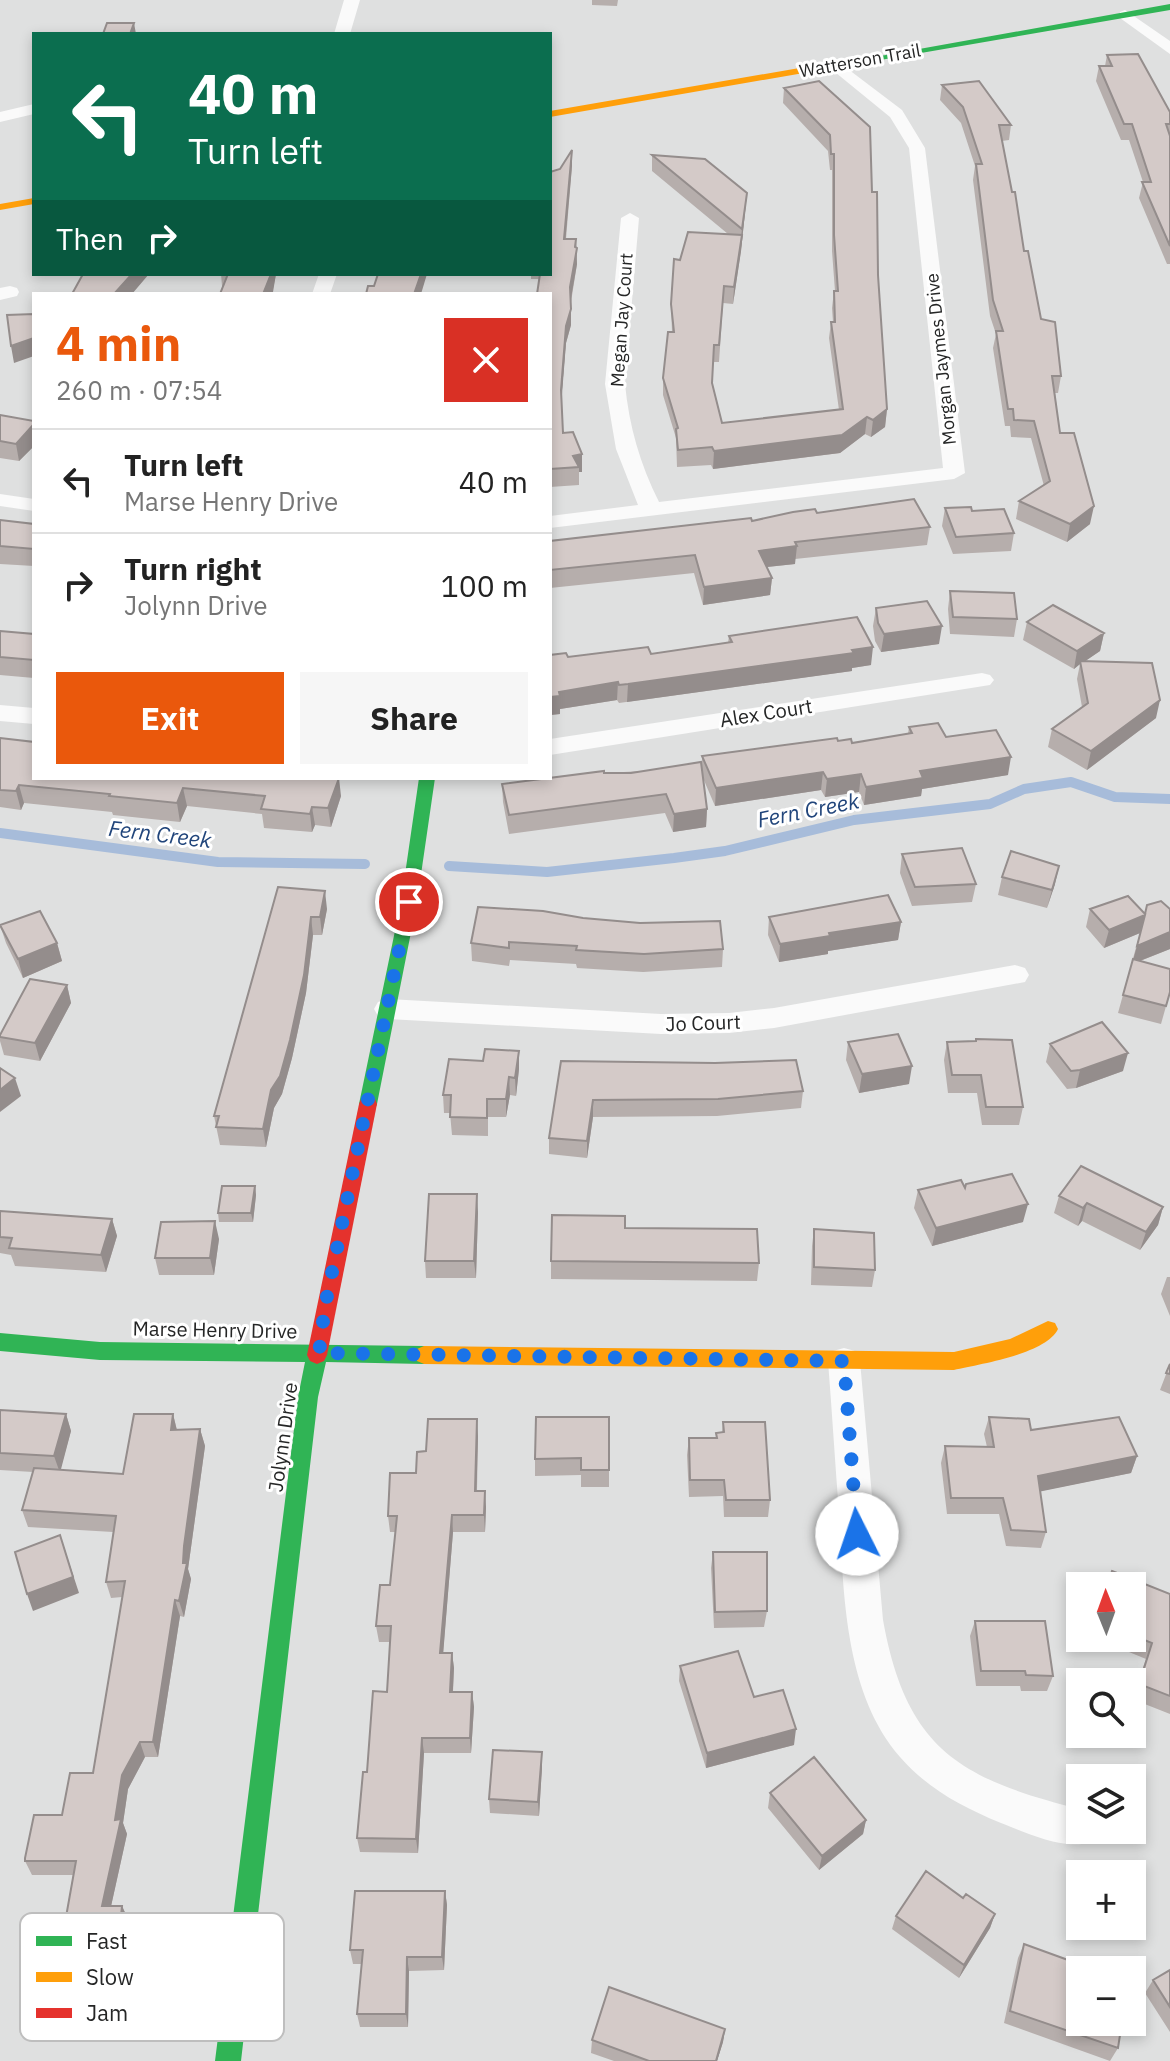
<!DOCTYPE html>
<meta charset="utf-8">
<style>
body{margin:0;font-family:"IBM Plex Sans",sans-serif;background:#f6f6f6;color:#222;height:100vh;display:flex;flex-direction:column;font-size:30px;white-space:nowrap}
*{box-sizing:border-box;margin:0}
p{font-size:26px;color:#767676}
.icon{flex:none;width:44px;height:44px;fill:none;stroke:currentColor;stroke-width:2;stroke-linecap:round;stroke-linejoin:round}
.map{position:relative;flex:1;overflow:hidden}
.side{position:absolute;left:32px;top:292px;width:520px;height:488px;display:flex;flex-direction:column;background:#fff;border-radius:0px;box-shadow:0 4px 12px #0003}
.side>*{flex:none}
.banner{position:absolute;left:32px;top:32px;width:520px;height:244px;border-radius:0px;box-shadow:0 4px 12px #0003;background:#0b6e4f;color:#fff;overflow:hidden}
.needle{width:52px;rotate:359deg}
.controls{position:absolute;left:1066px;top:1572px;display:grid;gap:16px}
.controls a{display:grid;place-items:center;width:80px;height:80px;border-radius:0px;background:#fff;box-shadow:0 4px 12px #0003;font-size:40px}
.pin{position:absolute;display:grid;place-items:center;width:68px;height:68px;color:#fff;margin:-34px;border:4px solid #fff;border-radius:50%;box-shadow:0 2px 8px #0007}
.me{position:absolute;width:88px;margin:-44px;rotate:356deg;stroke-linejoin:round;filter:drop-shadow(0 0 6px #0008)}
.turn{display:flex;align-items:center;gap:28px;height:168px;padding:0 24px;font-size:36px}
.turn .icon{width:104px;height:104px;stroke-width:2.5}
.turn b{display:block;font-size:56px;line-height:68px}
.then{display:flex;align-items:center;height:76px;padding:0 24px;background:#0003;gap:16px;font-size:30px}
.round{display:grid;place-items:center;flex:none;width:84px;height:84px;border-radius:0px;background:#f6f6f6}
.overview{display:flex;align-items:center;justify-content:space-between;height:136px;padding:0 24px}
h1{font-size:48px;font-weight:700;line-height:60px;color:#ea580c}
.cta{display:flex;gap:16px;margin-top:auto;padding:16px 24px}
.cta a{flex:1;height:92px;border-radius:0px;background:#ea580c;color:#fff;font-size:32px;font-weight:700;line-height:92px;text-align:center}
.cta a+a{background:#f6f6f6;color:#222}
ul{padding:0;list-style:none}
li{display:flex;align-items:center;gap:24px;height:104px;padding:0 24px;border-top:2px solid #e0e0e0}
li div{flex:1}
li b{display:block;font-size:30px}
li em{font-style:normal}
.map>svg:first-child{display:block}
</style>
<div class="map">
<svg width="1170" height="2061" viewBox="0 0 1170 2061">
<rect width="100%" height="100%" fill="#dfe0e0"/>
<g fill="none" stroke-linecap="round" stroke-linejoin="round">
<!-- stream -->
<path stroke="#a7bcda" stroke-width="10" d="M0 833 218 862 365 864
M449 866 547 872 674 858 725 851 854 820 990 804 1024 789 1071 782 1115 797 1170 799"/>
<!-- street -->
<path fill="#fafafa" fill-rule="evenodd" d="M344 0H360L350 34H334Z
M1125 10 1170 41V54L1120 18V12Z
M836 60 902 110 925 148 965 473 954 479 550 528V516L638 505 616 449 605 384 621 218 630 213 639 218 625 384C629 426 640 464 659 502L943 468 909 148 890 117 830 68V62Z
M34 104V114L0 122V112Z
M319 274H337L330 294H312Z
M10 286 17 288 19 292 17 296 0 300V288Z
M0 494 34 499V511L0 506Z
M982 673 990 675 994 680 990 685 550 755V739Z
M0 705 34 708V724L0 721Z
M1015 965 1025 968 1029 975 1025 982 774 1028 729 1033 661 1034 388 1019 378 1016 374 1009 378 1002 388 999 661 1014 729 1013 774 1008Z
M844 1348 855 1351 860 1361 883 1620C906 1748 959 1779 1080 1809V1830H1098L1093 1841C1067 1852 1027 1833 1001 1823 962 1807 928 1789 900 1757 844 1692 844 1594 839 1513 835 1462 832 1412 828 1361L833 1351Z"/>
<!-- fast -->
<path fill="#30b455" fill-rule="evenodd" d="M1170 4V10L863 63 858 60Z
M419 778H435L417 902 377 1104 375 1109H361L359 1104 401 902Z
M0 1333 100 1342 424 1346 431 1349 434 1355 431 1361 424 1364 326 1362 318 1397 241 2061H215L298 1397 305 1362 100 1360 0 1351Z"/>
<!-- slow -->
<path fill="#ff9f0a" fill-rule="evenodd" d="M863 57 868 60 867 62 550 117V111Z
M34 198V204L0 210V204Z
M1048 1321 1055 1323 1058 1329C1046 1354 980 1364 954 1370L424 1364 417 1361 414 1355 417 1349 424 1346 954 1352 1010 1339Z"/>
<!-- jam -->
<path fill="#e5322d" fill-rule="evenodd" d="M368 1097 375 1099 377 1104 327 1355 324 1361 317 1364 310 1361 307 1355 359 1104 361 1099Z"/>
</g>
<!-- wall -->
<path fill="#b6aeac" d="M592 0H618L617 6 592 5Z
M1107 55 1170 112V264H1167L1139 198 1143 182 1129 140H1121L1096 81 1099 66H1105Z
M819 81 872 192 887 409 885 427 871 437 865 434 840 453 713 469 711 465 677 467 676 438 663 395V378L672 332 671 304 680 260 728 234 652 171V155L747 193 741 251 733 304 723 303 719 362H713L712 383 722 423 839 410 829 338 831 322H833L832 308 834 291H835L832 251V170H830L828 151 783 103 784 88Z
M942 85 1011 125 1009 140 1002 141 1024 251 1041 319 1061 376 1058 393H1055L1060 433 1090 524 1067 542 1016 519 1019 501 1044 486 1031 438 1011 437 1010 426H1005L993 348 996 334 990 316 973 180 975 166 961 123 940 100Z
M572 166 566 239H576L577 264 571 302V325L566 343 561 401 563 433 582 472H579V485L550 487V294L539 279H531V274H550Z
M221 274H276L272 294H220L223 286H222Z
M0 415 34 421V446L19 461 0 458Z
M945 508 1014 533 1011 551 953 554 942 526Z
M817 513 930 527 927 545 795 559V564L767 567 772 578 770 595 703 605 694 573 550 588V541L752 521Z
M0 520 34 524V566L0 564Z
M950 591 1017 619 1014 637 950 634 948 609Z
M876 608 939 644 881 652 875 641 873 626Z
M1027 622 1104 633 1100 651 1085 661 1156 718 1087 770 1048 747 1052 729 1082 707 1077 679 1080 664 1074 669 1023 640Z
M0 631 34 634V678L0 675Z
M729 636 871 665 852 668V671L619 703 617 700 560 709V714L550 715V655L568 657 651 654 728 643Z
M909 727 946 737 1008 775 922 789 921 796 864 805 859 792 825 797 821 790 715 806 703 778 707 809 706 827 673 832 665 813 509 834 503 802 502 784 604 773 702 768V756L838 741 852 743 908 734Z
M0 738 341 796 331 827 315 825 312 832 264 828 262 814 187 806 180 822 113 815 112 812 24 803 21 810 0 807Z
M902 854 976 884 972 902 912 906 900 873Z
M1002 877 1055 884 1047 908 998 895Z
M278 887 327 909 322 935H313L306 993 292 1058 282 1094 274 1108 266 1147 220 1145 214 1116Z
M1128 896 1170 949 1140 961 1170 992 1161 1024 1118 1013 1140 933 1104 948 1086 927 1090 909Z
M478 907 723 949 722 967 643 972 577 968 576 964 510 960 509 966 472 961 471 943Z
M769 917 901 922 898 940 828 951V954L779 962 768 935Z
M0 925 57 943 62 961 23 978 6 943Z
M67 985 71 1003 40 1061 4 1055 0 1041V1035Z
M976 1039 1023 1107 1019 1125H982L977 1093H948L944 1060 947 1042 975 1041Z
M848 1042 909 1084 859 1093 846 1060Z
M1050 1044 1123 1071 1076 1088 1067 1089 1046 1062Z
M519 1051V1069L516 1096 510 1095 506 1117H488V1136L452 1135 450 1113H444L443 1095 483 1061Z
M561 1061 803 1091 801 1108 717 1116 593 1117 587 1158 549 1154V1138Z
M255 1186 256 1195 253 1222H219L218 1213Z
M965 1188 1023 1222 932 1246 914 1208 918 1190Z
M1059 1196 1163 1207 1158 1225 1140 1250 1082 1221 1078 1226 1054 1213Z
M0 1211 112 1219 117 1236 106 1272 15 1266 11 1255 0 1253Z
M478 1212 476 1278H426L425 1261Z
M625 1228 759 1263 757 1281 551 1279V1261Z
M814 1229 875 1270 872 1287 811 1285 812 1246Z
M219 1239 214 1275H159L155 1258Z
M1167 1277H1170V1316L1161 1294Z
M1170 1364V1394L1160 1390Z
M0 1410 66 1414 71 1431 60 1470 123 1474 173 1414 177 1430 200 1429 205 1446 189 1562 188 1569 191 1579 184 1617 180 1616 158 1757H145L128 1789 123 1823 127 1834 111 1906H122L128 1919 122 1980 119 1992H114L106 2036 43 2035 35 2022 56 1973 73 1875H32L25 1861 62 1815 93 1773 122 1597 111 1598 106 1582 113 1532 28 1527 22 1510 33 1472 0 1470Z
M609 1417V1487H581V1475L535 1476V1459Z
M989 1417 1031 1430 1137 1456 1131 1473 1040 1491 1046 1532 1041 1548 1006 1546 999 1514H947L941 1463 945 1446 987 1447 984 1434Z
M723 1422 770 1500 768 1517H724L723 1496 689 1497 687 1455 689 1438H716V1433L722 1432Z
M478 1436 477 1491 486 1507 485 1532H453L443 1653H452L454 1668 453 1692H472L474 1707 471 1753H424L418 1853 360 1852 357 1838 367 1772 387 1692 390 1642H379L376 1626 390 1585 396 1532H390L388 1516 416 1473 426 1451Z
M713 1552 767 1611 764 1627 714 1628 711 1568Z
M1112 1571 1170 1594V1714L1132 1699 1146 1659 1095 1638H1132V1586H1106Z
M975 1621 1053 1676 1047 1691H1021L1020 1686H976L970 1636Z
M680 1666 754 1697 794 1745 706 1768 679 1681Z
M542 1752V1767L539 1816 490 1813 489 1799Z
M770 1793 866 1820 863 1834 819 1870 768 1808Z
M445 1891 447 1905 444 1970 409 1971 408 2027H360L357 2014 362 1964H353L350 1950Z
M995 1914 990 1928 959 1978 892 1929 896 1916Z
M1024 1944 1078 1972 1118 2048 1110 2061 1004 2023 1018 1958Z
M1170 1970V2032L1145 1993 1153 1980Z
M725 2029 723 2042 717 2061H614L591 2053 592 2040Z"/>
<!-- shaded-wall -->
<path fill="#948d8c" d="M134 23 136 34H130Z
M572 150V166L564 255V239Z
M747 193 741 251 733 304 734 287Z
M576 239 577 264 570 304V287Z
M132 274H149L132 294H114Z
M271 274H276L273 292 272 294H263Z
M421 274H427L421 294H414Z
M571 309V325L566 343 561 407V390L566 326Z
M34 338V356L14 363 11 346Z
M887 409 885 427 871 437 873 420Z
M867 417 865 434 840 453 713 469 714 451Z
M34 424V446L19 461 16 444Z
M582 454V472H579V467L573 456Z
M1094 506 1090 524 1067 542 1070 524Z
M797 546 795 564 757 568 759 551Z
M772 578 770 595 703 605 704 587Z
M942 626 939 644 881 652 884 634Z
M1104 633 1100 651 1081 664 1080 661V664L1074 669 1077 651Z
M873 647 871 665 852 668V671L627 702 628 684Z
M618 682 617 700 560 709V714L550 715V697L559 692Z
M1160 700 1156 718 1087 770 1091 751Z
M1011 757 1008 775 922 789 921 796 864 805 866 787 920 771Z
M823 772 821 790 715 806 716 788Z
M861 774 859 792 825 797 827 779Z
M339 778 341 796 331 827 328 808Z
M19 785 24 803 21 810 16 791Z
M183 788 187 806 180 822 177 803Z
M312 807 315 825 312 832 310 814Z
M707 809 706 827 673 832 674 814Z
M1059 866 1055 884 1047 908 1052 890Z
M325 891 327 909 322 935 320 917Z
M1145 915 1140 933 1104 948 1109 930Z
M311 917 313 935 306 993 292 1058 282 1094 274 1108 266 1147 263 1129 271 1090Z
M901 922 898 940 828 951V954L779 962 780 944 829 933Z
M1170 932V949L1132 964 1137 946Z
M57 943 62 961 23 978 18 959Z
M67 985 71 1003 40 1061 35 1043Z
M519 1051V1069L516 1096 515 1078Z
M1128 1053 1123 1071 1076 1088 1080 1070Z
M912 1066 909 1084 859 1093 862 1074Z
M509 1077 510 1095 506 1117V1099Z
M15 1078 21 1096 0 1112V1090Z
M593 1100V1117L587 1158V1141Z
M255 1186 256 1195 253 1222 251 1213Z
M477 1194 478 1212 476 1278 474 1261Z
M1087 1203 1082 1221 1078 1226 1083 1208Z
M1028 1204 1023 1222 932 1246 936 1228Z
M1163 1207 1158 1225 1140 1250 1146 1232Z
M112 1219 117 1236 106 1272 101 1255Z
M215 1221 219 1239 214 1275 210 1258Z
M66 1414 71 1431 60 1473 54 1456Z
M173 1414 177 1431 171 1430Z
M477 1419 478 1436 476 1508 475 1491Z
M200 1429 205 1446 189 1562 188 1569 191 1579 184 1617 179 1601 184 1546Z
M1137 1456 1131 1473 1033 1493 1038 1476Z
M485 1491 486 1507 485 1532 484 1515Z
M452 1515 453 1532 442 1668 440 1653Z
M60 1535 79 1593 33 1611 27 1594Z
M175 1600 180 1616 158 1757 153 1742Z
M452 1653 454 1668 452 1707 450 1692Z
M472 1692 474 1707 471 1753 470 1738Z
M796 1729 794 1745 706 1768 707 1753Z
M422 1738 424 1753 418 1853 416 1839Z
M140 1742 145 1757 128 1789 123 1823 127 1834 108 1920 102 1906 122 1775Z
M542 1752V1767L539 1816 538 1802Z
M866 1820 863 1834 819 1870 822 1856Z
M445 1891 447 1905 444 1970 442 1957Z
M122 1906 128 1919 122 1980 119 1992 112 1979Z
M995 1914 990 1928 959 1978 964 1965Z
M407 1957 409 1971 408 2027 406 2014Z
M108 1979 114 1992 106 2036 100 2023Z
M725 2029 723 2042 717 2061H716Z"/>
<!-- building -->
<path fill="#d4cac8" stroke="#948d8c" stroke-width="2" d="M107 23H134L130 34H103Z
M1138 54 1170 112V124H1166L1170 136V246L1142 182H1151L1132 124H1124L1099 66H1112L1107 55Z
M819 81 870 127 872 192H877L878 275 887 409 873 420 867 417 842 435 714 451 712 447 678 450 676 429 678 428 663 378 668 332H674L671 304 674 259 680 260 688 232 742 235 734 287 724 286 719 345H714L712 383 722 423 843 409 831 322H835L834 291H838L834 235V154H831L830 135 784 88Z
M979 81 1011 125H999L1012 192H1015L1024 251H1028L1041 319 1055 322 1061 376H1052L1060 433H1074L1094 506 1070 524 1019 501 1050 481 1034 421 1014 420 1013 409H1008L996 331H1003L993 300 976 164H982L963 107 942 85Z
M572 150 564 239H576L575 247 577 248 570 287 571 309 566 326 561 390 563 433 573 432 582 454 573 456 579 467 550 469V294H537L540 274H550V172L560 169Z
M652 155 705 159 747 193 742 229Z
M83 274H132L114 294H72Z
M228 274H271L263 294H220Z
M378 274H421L414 294H366L368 286H374Z
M34 314V338L11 346 7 315Z
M0 415 34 421V424L16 444 0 441Z
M914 499 930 527 795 542 797 546 759 551 772 578 704 587 695 555 550 570V541L751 518 752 521 793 512 815 509 817 513Z
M971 507 972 511 1004 509 1014 533 956 537 945 508Z
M0 520 34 524V549L0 546Z
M950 591 1014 593 1017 619 953 617Z
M927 601 942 626 884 634 878 623 876 608Z
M1053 605 1104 633 1077 651 1027 622Z
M857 617 873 647 852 650 854 653 628 684 619 685 618 682 559 692 560 696 550 697V655L566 653 568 657 648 647 651 654 732 642 729 636Z
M0 631 34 634V660L0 657Z
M1080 661 1152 663 1160 700 1091 751 1052 729 1088 703Z
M938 723 946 737 996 730 1011 757 920 771 923 778 866 787 861 774 827 779 823 772 716 788 702 756 837 738 838 741 851 739 852 743 912 733 909 727Z
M0 738 34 742V778H339L328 808 312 807 310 814 261 809 265 796 183 788 177 803 109 796 110 794 19 785 16 791 0 790Z
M701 762 707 809 674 814 666 794 509 815 502 784 604 771V773H631Z
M962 848 976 884 915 887 902 854Z
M1011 851 1059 866 1052 890 1002 877Z
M278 887 325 891 320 917H311L304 975 290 1040 280 1076 271 1090 263 1129 216 1127 219 1116H214Z
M888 895 901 922 829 933 830 936 780 944 769 917Z
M1128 896 1145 914 1147 905 1161 901 1170 909V932L1137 946 1145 915 1109 930 1090 909Z
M478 907 543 911 583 918 640 923 720 921 723 949 644 954 576 950 577 946 509 942V948L471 943Z
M40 911 57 943 18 959 0 925Z
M1133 959 1170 969V992L1166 1006 1123 995Z
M30 979 67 985 35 1043 0 1037V1035Z
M1102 1022 1128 1053 1080 1070 1071 1071 1050 1044Z
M898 1034 912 1066 862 1074 848 1042Z
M976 1039 1012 1040 1023 1107H986L981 1075H952L947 1042 976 1041Z
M485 1049 519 1051 515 1078 509 1077 506 1099H487V1118L450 1117 451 1095H443L449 1059 483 1061Z
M796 1060 803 1091 718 1099 593 1100 587 1141 549 1138 561 1061 715 1063Z
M0 1068 15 1078 0 1090Z
M1081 1166 1163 1207 1146 1232 1087 1203 1083 1208 1059 1196Z
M1012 1174 1028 1204 936 1228 918 1190 961 1180 965 1188 966 1184Z
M222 1186H255L251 1213H218Z
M429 1194H477L474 1261H425Z
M0 1211 112 1219 101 1255 9 1248 12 1238 0 1237Z
M552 1215 625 1216V1228L757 1229 759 1263 551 1261Z
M215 1221 210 1258H155L161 1222Z
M814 1229 874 1233 875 1270 814 1267Z
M1170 1364V1374L1166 1373Z
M0 1410 66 1414 54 1456 0 1453Z
M134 1414H173L171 1430 200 1429 184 1546 183 1563H187L179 1601 175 1600 153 1742H140L122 1775 115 1820 121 1819 102 1906H122L116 1966 112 1979H108L100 2023 35 2022 44 1972 56 1973 76 1861H25V1858L34 1815H62L70 1773H93L125 1581 106 1582 116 1516 22 1510 34 1468 123 1474Z
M536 1417H609V1470H581V1458L535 1459Z
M989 1417 1029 1419 1031 1430 1119 1417 1137 1456 1038 1476 1046 1532 1011 1530 1003 1498H951L945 1446 994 1447Z
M428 1419H477L475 1491H485L484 1515H452L440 1653H452L450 1692H472L470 1738H422L416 1839 357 1838 363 1772H367L373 1691 387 1692 391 1626H376L380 1585H390L397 1516H388L390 1473H416L417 1452 426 1451Z
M723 1422H765L770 1500H726L724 1480H690L689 1438H717L716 1433 724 1432Z
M60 1535 73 1577 27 1594 15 1552Z
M713 1552H767V1611L715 1612Z
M1112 1571 1170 1594V1696L1139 1684 1152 1643 1132 1635V1586H1107Z
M975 1621H1045L1053 1676 1026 1675 1025 1671H981Z
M738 1651 754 1697 783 1690 796 1729 707 1753 680 1666Z
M493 1750 542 1752 538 1802 489 1799Z
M814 1757 866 1820 822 1856 770 1793Z
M926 1871 963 1898 966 1894 995 1914 964 1965 896 1916Z
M355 1891H445L442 1957H407L406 2014H357L363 1950H350Z
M1024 1944 1079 1964 1078 1972H1080V2022H1122L1118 2048 1010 2011Z
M1170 1970V2007L1153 1980Z
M609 1987 725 2029 716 2061H649L592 2040Z"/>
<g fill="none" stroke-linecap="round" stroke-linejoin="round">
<!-- route -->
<path stroke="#1a73e8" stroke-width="14" stroke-dasharray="0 25.2" d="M409 902 325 1306 319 1353 844 1361 857 1534"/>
</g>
<g text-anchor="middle" stroke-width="6" stroke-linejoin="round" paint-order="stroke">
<!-- far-street labels -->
<g font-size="18" fill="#252626" stroke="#fff">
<text transform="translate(860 61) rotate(-10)" y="6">Watterson Trail</text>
<text transform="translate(622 320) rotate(-86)" y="6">Megan Jay Court</text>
<text transform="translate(941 359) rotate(-96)" y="6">Morgan Jaymes Drive</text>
</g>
<!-- street labels -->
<g font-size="20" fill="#252626" stroke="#fff">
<text transform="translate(766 713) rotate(-9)" y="7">Alex Court</text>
<text transform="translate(703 1023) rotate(-2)" y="7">Jo Court</text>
<text transform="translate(215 1330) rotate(1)" y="7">Marse Henry Drive</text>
<text transform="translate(283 1437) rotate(-82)" y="7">Jolynn Drive</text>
</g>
<!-- water labels -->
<g font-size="22" font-style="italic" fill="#21457b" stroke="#fff">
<text transform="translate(808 810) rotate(-11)" y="8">Fern Creek</text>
<text transform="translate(160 834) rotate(7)" y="8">Fern Creek</text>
</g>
</g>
<!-- legend -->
<rect x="20" y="1913" width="264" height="128" rx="12" fill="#fff" stroke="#bebebe" stroke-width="2"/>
<rect x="36" y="1936" width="36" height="10" fill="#30b455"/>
<rect x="36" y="1972" width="36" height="10" fill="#ff9f0a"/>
<rect x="36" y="2008" width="36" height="10" fill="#e5322d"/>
<g font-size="22" fill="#252626">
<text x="86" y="1949">Fast</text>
<text x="86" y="1985">Slow</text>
<text x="86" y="2021">Jam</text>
</g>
</svg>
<div class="controls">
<a><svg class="needle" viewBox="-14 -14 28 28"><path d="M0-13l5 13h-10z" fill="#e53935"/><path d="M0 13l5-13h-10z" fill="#767676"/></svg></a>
<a><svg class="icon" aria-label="search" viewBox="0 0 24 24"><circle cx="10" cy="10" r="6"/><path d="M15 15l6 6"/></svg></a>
<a><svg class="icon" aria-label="layers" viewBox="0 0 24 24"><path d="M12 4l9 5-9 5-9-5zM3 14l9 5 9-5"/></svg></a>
<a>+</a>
<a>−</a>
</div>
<div class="pin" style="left:409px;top:902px;background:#d93025"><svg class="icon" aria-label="arrive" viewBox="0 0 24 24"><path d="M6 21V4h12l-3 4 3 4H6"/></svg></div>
<svg class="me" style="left:857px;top:1534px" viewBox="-20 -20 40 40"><circle r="19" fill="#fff"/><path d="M0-13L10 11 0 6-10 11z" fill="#1a73e8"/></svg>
<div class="banner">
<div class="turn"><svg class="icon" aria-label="left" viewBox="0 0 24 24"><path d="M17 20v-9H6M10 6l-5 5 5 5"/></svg><div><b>40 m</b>Turn left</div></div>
<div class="then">Then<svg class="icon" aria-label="right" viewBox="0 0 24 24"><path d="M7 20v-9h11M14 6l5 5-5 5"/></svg></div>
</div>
<section class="side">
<div class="overview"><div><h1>4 min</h1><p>260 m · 07:54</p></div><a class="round" style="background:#d93025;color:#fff"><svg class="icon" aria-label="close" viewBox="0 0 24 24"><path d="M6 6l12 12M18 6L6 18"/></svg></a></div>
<ul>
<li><svg class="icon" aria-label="left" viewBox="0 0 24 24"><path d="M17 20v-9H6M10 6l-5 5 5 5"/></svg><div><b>Turn left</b><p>Marse Henry Drive</p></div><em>40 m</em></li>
<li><svg class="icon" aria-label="right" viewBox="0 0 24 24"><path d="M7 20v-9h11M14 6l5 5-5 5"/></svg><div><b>Turn right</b><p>Jolynn Drive</p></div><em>100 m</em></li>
</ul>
<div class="cta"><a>Exit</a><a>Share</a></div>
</section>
</div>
